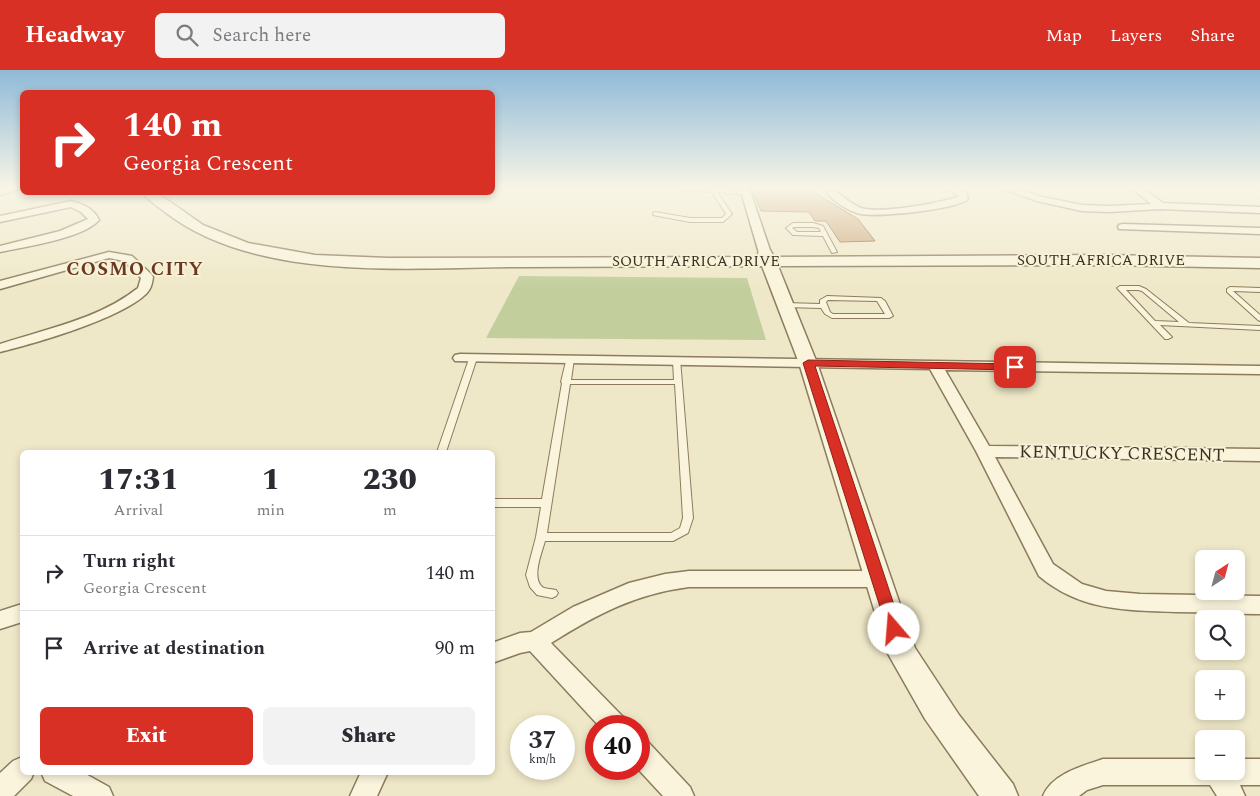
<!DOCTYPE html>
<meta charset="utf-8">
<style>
body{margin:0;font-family:Spectral,serif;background:#f2f2f3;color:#2b2b33;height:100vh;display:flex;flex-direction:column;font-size:19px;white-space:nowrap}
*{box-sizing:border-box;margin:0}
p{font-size:16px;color:#7c7c81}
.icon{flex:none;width:28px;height:28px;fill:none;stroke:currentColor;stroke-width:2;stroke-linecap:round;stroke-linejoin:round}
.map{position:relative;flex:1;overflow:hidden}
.side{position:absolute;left:20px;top:380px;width:475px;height:325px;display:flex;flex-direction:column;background:#fff;border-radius:8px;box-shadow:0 2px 8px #0003}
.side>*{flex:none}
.guide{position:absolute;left:20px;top:20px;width:475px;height:105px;border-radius:8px;box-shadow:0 2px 8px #0003;background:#d93025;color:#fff;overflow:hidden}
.needle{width:32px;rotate:36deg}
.controls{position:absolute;left:1195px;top:480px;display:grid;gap:10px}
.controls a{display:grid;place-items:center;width:50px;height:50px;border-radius:8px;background:#fff;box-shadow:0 2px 8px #0003;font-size:25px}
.speed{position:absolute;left:510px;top:645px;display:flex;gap:10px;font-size:25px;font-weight:700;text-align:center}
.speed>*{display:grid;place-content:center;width:65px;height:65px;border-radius:50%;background:#fff;box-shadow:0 2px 8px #0003;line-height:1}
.speed small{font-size:12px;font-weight:400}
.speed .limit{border:8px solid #d22;background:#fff;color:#111}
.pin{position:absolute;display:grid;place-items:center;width:42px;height:42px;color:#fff;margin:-21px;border-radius:10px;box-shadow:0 2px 8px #0006}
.me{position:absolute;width:55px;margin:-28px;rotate:342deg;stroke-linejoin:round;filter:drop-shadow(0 0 4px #0008)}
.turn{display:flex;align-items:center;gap:18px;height:105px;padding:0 20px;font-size:22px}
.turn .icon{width:65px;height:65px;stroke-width:2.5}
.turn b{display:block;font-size:35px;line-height:42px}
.eta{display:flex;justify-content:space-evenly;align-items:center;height:85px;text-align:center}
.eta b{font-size:30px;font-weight:800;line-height:35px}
.primary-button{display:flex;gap:10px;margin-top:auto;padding:10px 20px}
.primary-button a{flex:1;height:58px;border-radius:8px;background:#d93025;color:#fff;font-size:20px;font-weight:800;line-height:58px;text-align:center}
.primary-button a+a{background:#f2f2f3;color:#2b2b33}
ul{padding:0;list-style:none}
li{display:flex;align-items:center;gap:15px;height:75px;padding:0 20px;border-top:1px solid #e1e1e2}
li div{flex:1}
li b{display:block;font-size:19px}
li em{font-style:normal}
header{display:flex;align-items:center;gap:30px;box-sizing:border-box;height:70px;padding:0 25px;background:#d93025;color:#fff}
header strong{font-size:24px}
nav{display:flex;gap:28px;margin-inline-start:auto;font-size:18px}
.search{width:350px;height:45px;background:#f2f2f3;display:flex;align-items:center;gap:12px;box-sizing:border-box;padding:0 18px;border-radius:8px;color:#7c7c81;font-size:19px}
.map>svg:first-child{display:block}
</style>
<header>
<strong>Headway</strong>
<div class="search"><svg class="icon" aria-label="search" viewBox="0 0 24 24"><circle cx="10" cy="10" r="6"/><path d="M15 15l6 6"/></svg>Search here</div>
<nav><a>Map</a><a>Layers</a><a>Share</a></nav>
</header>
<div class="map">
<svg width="1260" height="726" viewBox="0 0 1260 726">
<rect width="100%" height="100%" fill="#efe8c8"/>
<!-- green -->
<path fill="#c2ce9c" d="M519 206 747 208 766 270 486 268Z"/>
<!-- building -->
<path fill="#cea97e" stroke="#8c6842" d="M751 118H807L858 149 875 171 840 172 826 151H815L809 142 761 141Z"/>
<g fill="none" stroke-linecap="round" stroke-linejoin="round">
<!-- service casing -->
<g stroke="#8c7b5d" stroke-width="2">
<path id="service" d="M680 118 746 121 749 123 746 125 717 122 732 144 723 152H690L653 145V143L655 142 690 148H722L726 144 712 122 682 120Z
M793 153H813L823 156 837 182 832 183 823 166 793 165 786 158ZM794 157H813L819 158 821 162H797L792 158Z
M1139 216 1146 219 1189 253 1260 256V260L1160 255 1172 267 1168 269H1165L1117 218 1120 216ZM1126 220H1138L1142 221 1179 252 1155 251Z
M1230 217 1260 218V222L1233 221 1260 245V251L1258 250 1227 222V219Z
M827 226 881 228 885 231 893 246 889 248H832L825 244 821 238 785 237 782 235 785 233 820 234V230ZM828 230 877 231 885 244H833L830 242 826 232Z
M470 286H473L477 288 446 382H437Z
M567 287H570L574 289 571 310H674L673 291 674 289H680L693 448 688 463 673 471H545C542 482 530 510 544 518 547 519 552 519 556 520L558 523 556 526 552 528 537 525 530 517 526 505 536 467 541 437H492V429H542L562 313 561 312ZM570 314H675L683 448 680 458 671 463H547Z"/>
</g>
<!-- minor casing -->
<g stroke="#8c7b5d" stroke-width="3">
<path id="minor" d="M7 118H22L0 125V119Z
M740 118H749L771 183 769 185 765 186 759 183Z
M826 118H834L835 121C843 126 852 135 861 138 880 144 939 133 958 127V125L948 118H958L966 122 968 129C956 140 879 147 861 144 850 142 827 129 826 118Z
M1001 118H1014L1042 127 1082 135 1109 136 1151 134 1132 118H1142L1163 133 1260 137V143L1160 139 1109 142 1082 141 1037 131Z
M71 131C83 134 93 138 99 150 84 168 24 177 0 182V176L60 161 88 149 81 142 71 137 0 152V146Z
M1123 154 1260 158V164L1119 159 1118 157 1119 155Z
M109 182 132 186 151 204 153 207C152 214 151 219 146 224 120 249 36 273 0 282V274C46 259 99 249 138 218L141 208 124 191 109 188 0 219V211Z
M460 284 1260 296V304L945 300 989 376 1260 379V391L995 387 1053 494 1082 514 1106 521 1140 524 1260 526V544C1232 544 1204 542 1176 542 1124 540 1081 541 1039 506L976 381 930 299 455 291 453 288 455 285Z
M689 501H878L885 503 888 509 885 515 878 517H689C635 524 597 544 551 573L624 648 627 656H599L530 581 520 583 492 593V573L520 563 531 562 573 537 629 513 665 504Z
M22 534V552L0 559V541Z
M639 669 648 672 690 717 694 726H663L638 699Z
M22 687V702H34L31 709 14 726H0V703L13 691Z
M1103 689H1204V701H1236V689H1260V715H1240L1245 726H1217L1210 715H1103L1087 720 1079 726H1043C1052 704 1082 696 1103 689Z
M41 702H82L109 717 113 726H73L45 711Z
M361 702H388L377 726H350Z"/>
</g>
<!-- tertiary casing -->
<g stroke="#8c7b5d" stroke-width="3">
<path id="tertiary" d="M142 122H156L203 155 248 173 315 185 388 188 759 187 758 183 760 180H770L774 187 1105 185 1260 188V198L1105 195 778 196 817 293 915 578 959 645 1013 714 1018 726H979L925 649 887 582 799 293 762 196C683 196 604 197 524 197 413 197 258 214 165 142 157 136 148 130 142 122Z"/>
</g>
<!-- service -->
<use href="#service" fill="#faf4dc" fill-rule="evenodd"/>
<!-- minor -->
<use href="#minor" fill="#faf4dc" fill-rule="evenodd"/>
<!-- tertiary -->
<use href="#tertiary" fill="#faf4dc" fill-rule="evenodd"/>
</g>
<!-- sky -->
<linearGradient id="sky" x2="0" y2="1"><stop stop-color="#8fbad8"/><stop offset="0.54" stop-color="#f8f5e6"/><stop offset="1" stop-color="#f8f5e6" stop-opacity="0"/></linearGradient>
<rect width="1260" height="219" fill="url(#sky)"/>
<!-- route -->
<path fill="#d93025" stroke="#8d1f18" d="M808 290 1015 294 1020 297 1015 300 815 296 902 559 899 564 894 565 889 564 887 559 803 293Z"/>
<g text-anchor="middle" stroke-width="4" stroke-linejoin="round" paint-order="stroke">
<!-- far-street labels -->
<g font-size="15" fill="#3c3120" stroke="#f7f1d8">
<text x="1101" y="195">SOUTH AFRICA DRIVE</text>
<text x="696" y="196">SOUTH AFRICA DRIVE</text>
</g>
<!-- street labels -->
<g font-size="18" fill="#3c3120" stroke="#f7f1d8">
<text transform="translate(1122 383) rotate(1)" y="6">KENTUCKY CRESCENT</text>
</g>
<!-- far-district labels -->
<g font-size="19" font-weight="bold" letter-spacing="1" fill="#6a371f" stroke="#f7f1d8">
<text x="135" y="205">COSMO CITY</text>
</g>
</g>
</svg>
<div class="controls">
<a><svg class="needle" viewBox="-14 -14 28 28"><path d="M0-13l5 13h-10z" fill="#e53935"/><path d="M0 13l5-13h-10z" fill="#7c7c81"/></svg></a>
<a><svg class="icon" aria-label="search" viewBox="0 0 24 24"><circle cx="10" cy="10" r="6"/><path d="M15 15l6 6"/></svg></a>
<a>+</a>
<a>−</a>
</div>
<div class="speed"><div>37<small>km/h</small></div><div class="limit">40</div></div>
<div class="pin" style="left:1015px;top:297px;background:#d93025"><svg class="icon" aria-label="arrive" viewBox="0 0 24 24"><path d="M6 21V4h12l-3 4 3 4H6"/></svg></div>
<svg class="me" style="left:894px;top:559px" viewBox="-20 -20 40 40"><circle r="19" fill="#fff"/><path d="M0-13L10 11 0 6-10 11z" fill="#d93025"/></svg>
<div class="guide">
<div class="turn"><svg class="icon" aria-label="right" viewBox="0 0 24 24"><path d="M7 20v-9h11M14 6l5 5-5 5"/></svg><div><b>140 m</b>Georgia Crescent</div></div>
</div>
<section class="side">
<div class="eta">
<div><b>17:31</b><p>Arrival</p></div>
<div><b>1</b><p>min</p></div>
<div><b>230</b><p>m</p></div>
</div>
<ul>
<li><svg class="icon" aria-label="right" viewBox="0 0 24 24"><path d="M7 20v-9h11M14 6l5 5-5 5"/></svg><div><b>Turn right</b><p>Georgia Crescent</p></div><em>140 m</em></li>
<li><svg class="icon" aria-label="arrive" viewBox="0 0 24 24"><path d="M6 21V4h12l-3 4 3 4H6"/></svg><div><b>Arrive at destination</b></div><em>90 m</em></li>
</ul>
<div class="primary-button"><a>Exit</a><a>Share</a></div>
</section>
</div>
